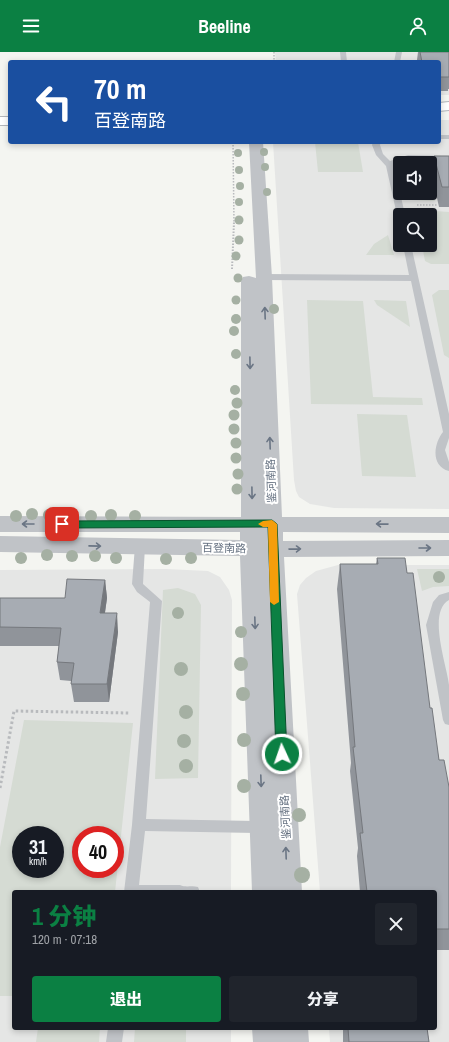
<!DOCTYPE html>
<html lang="zh">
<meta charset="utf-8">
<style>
body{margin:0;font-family:"Archivo Narrow","Noto Sans SC",sans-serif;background:#20242c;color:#f1f3f6;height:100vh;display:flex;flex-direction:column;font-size:15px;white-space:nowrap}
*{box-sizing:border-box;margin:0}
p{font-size:13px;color:#9ea1a6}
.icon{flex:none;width:22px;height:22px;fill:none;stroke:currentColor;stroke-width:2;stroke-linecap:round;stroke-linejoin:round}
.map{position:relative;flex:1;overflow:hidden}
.side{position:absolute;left:12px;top:838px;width:425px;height:140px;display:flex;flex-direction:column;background:#171b24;border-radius:4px;box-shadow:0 2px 6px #0003}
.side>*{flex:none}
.top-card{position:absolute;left:8px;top:8px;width:433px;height:84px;border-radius:4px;box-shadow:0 2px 6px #0003;background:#1a4fa0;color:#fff;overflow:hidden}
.tools{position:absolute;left:393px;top:104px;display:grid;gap:8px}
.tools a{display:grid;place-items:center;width:44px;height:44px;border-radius:4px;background:#171b24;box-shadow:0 2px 6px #0003;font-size:20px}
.speed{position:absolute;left:12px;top:774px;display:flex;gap:8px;font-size:20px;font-weight:700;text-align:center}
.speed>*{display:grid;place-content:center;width:52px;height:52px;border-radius:50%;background:#171b24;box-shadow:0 2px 6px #0003;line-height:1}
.speed small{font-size:10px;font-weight:400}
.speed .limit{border:6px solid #d22;background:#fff;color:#111}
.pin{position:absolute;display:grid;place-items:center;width:34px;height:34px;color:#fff;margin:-17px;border-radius:8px;box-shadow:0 2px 6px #0006}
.me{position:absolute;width:44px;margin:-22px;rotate:357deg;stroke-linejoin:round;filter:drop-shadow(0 0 3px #0008)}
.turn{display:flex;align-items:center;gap:14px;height:84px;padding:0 20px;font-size:18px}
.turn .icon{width:52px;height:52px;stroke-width:2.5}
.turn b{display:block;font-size:28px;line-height:34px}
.round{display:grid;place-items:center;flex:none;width:42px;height:42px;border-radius:4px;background:#20242c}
.headline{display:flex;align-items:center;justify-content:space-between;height:68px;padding:0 20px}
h1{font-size:24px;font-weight:800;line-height:30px;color:#0b8043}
.action{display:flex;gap:8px;margin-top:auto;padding:8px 20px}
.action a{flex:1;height:46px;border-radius:4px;background:#0b8043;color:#fff;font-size:16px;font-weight:800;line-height:46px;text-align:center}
.action a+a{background:#20242c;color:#f1f3f6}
header{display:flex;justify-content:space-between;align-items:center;height:52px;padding:0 20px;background:#0b8043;color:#fff;font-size:18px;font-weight:800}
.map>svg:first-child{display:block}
</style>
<header><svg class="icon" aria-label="menu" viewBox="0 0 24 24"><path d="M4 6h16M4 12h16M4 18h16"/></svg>Beeline<svg class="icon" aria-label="person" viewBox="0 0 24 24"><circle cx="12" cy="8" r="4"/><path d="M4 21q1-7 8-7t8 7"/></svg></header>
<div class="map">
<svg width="449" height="990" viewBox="0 0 449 990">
<rect width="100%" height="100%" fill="#f4f5f1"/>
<!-- built -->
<path fill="#e5e6e5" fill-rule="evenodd" d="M275 0H449V43H439V10H276Z
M439 68H449V457L334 456 310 452 299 445 296 439 294 428 273 90H439ZM400 111H430V141H400ZM400 163H430V193H400Z
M338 513H449V990H330L329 976H435V840H320L297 542 300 533 306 526 316 519Z
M166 517 208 519 220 525 229 538 232 548 231 840H14V976H231V990H0V518ZM21 783H55V817H21ZM81 783H115V817H81Z"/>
<!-- green -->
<path fill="#d5dbd3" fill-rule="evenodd" d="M315 90H358L363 120H318Z
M430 129 435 149 411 148 408 146 407 141H430Z
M421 158 449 160V212H431L425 209 422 193H430V163H415V160Z
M388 183 394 203H366L374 192Z
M439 238H449V306L444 303 432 243Z
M307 248 363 249 373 345 422 346 423 353 311 352Z
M374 248 406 249 410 275 377 253Z
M357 362 407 363 416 425 362 424Z
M417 517H449V534L433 535 422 539Z
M178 536 195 542 201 553 198 726 155 727 163 538Z
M24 668 133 671 115 840H14V944H0V795ZM21 783H55V817H21ZM81 783H115V817H81Z
M38 976H100L99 990H36Z
M135 976H186V990H134Z"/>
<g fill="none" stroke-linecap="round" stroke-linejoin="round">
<!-- secondary casing -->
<g stroke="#b3b6bb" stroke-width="2">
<path id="secondary" d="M449 50V58L439 59V51Z
M0 65H10V73H0Z"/>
</g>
<!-- path-far2 -->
<path stroke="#b8babd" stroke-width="1.5" stroke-dasharray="1.5 1.5" stroke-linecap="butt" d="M274 0V10
M233 90 234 171
M417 153H437"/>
<!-- path-far1 -->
<path stroke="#b8babd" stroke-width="2" stroke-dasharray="1.5 1.5" stroke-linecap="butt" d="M232 217 234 170"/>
<!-- path -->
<path stroke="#b8babd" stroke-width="3" stroke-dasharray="2.5 2.5" stroke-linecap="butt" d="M0 736 14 659 129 661"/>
<!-- service -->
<path fill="#c0c3c7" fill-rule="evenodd" d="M340 0H346L347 10H341Z
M396 0H402L400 10H394Z
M439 83H449V87H439Z
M373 90H381L380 93 383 102 390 109 408 103 449 104V108C435 108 404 103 394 113L405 163H400V165L397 163 386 114 376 103 372 93Z
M403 193H411L449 362V386L445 398 449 410V419C430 414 434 391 443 380L411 229 264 228 260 225 264 222 409 223Z
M140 490 145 494 143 532 162 549 146 767 263 769 268 771 270 775 268 779 263 781 145 779 139 833H180C187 836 191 833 198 835L200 840H124L132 773 150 550 137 540 132 532 135 494Z
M449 540V548C427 560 447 613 449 633 449 646 449 660 449 673L445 672 443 668 426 573 433 550 439 543Z
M108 976H124L122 990H106Z"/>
<!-- tertiary -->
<path fill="#c0c3c7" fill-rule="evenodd" d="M249 90H263L272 225 282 465H449V481L283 480V489L449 488V504L284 505 302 840H252L240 504 0 500V484L240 488V480H0V464L241 465V229L243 225 249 224 256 226Z
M252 976H308L309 990H253Z"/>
<!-- secondary -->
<use href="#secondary" fill="#fff" fill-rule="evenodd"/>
</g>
<!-- trees -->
<g fill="#a5b0a3">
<circle cx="264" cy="100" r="4"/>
<circle cx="238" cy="101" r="4"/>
<circle cx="265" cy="115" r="4"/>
<circle cx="239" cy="118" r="4"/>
<circle cx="240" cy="134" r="4"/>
<circle cx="267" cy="140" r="4"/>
<circle cx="239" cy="150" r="4"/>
<circle cx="239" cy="168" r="4.5"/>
<circle cx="239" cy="188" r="4.5"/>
<circle cx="236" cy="204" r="4.5"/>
<circle cx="238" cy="226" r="4.5"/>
<circle cx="236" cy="248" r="4.5"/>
<circle cx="274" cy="257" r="5"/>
<circle cx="236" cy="267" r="5"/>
<circle cx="234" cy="279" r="5"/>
<circle cx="236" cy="302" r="5"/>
<circle cx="235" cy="338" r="5"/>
<circle cx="237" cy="351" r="5.5"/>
<circle cx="234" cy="363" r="5.5"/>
<circle cx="234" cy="377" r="5.5"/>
<circle cx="236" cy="391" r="5.5"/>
<circle cx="236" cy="406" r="5.5"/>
<circle cx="238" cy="422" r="5.5"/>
<circle cx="237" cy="437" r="5.5"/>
<circle cx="32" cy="462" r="6"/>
<circle cx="49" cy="463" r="6"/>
<circle cx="111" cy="463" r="6"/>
<circle cx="16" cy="464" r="6"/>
<circle cx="71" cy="464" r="6"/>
<circle cx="91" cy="464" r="6"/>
<circle cx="135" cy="464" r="6"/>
<circle cx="47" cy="503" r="6"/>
<circle cx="72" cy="504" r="6"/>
<circle cx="95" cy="504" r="6"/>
<circle cx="21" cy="506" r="6"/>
<circle cx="116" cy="506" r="6"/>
<circle cx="191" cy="506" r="6"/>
<circle cx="166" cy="507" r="6"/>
<circle cx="439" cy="525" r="6"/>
<circle cx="178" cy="561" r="6"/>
<circle cx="241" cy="580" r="6"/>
<circle cx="241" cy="612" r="7"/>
<circle cx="181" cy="617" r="7"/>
<circle cx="243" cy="642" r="7"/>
<circle cx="186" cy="660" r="7"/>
<circle cx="244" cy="688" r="7"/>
<circle cx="184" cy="689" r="7"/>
<circle cx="186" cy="714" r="7"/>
<circle cx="244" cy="734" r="7"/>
<circle cx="299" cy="763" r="7"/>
<circle cx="302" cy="823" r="8"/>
</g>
<!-- wall -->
<path fill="#90949a" d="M418 0H449V37H448V39H439V10H417V8Z
M434 104H449V155H439L432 123Z
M377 506 430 656 439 708 449 735V898H435V840H360L357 804 358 796 350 719 351 711 337 537 340 512H376Z
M105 528 107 546 105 561 118 580 109 650H74L71 632V629L60 628 57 610 59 594H0V546H65Z
M343 976H427L429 990H343Z"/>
<!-- shaded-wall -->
<path fill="#75787d" d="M105 528 107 546 102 580 100 561Z
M117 561 118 580 109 650 107 632Z"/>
<!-- building -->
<path fill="#a7acb3" stroke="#75787d" d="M420 0H449V25H439V10H422Z
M434 104H449V135H442Z
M377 506H405L407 521H413L430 656H432L439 708H444L449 735V877H435V840H367L360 781H363L353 695H355L340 512H378Z
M67 527 105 528 100 561H117L107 632H71L74 611 57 610 61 576 0 575V546H65Z
M348 976H427L429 990H349Z"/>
<!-- one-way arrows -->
<defs><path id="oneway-shaft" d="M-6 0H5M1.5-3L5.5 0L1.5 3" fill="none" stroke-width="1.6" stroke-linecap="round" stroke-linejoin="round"/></defs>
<g stroke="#6a7584">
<use href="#oneway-shaft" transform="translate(265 261) rotate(-92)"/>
<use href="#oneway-shaft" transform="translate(250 311) rotate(89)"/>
<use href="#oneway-shaft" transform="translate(270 391) rotate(-92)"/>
<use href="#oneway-shaft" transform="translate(252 441) rotate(89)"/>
<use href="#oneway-shaft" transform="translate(28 472) rotate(-180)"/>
<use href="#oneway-shaft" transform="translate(382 472) rotate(-179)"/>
<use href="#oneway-shaft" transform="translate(95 494) rotate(1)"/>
<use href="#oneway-shaft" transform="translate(425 496)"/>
<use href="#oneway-shaft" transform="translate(295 497) rotate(-1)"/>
<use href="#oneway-shaft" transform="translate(255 571) rotate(88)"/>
<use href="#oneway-shaft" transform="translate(261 729) rotate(88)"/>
<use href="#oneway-shaft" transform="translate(286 801) rotate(-92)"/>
</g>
<!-- route -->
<path fill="#0b8043" stroke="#07532c" d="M272 468 277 472 287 702 285 706H278L276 702 268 475 62 476 57 472 62 469Z"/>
<!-- slow -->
<path fill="#f59e0b" d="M272 468 277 472 279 550 274 553 270 550 268 475H263L258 472 263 469Z"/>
<g text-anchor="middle" stroke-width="4" stroke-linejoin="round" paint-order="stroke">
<!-- street labels -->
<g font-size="11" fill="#657181" stroke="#fff">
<text transform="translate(271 429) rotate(-92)" y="4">鉴河南路</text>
<text transform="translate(224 496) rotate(1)" y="4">百登南路</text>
<text transform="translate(285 765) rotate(-93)" y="4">鉴河南路</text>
</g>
</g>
</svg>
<div class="tools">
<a><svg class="icon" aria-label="sound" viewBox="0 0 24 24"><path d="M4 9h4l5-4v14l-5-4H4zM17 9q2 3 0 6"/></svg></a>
<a><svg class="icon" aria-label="search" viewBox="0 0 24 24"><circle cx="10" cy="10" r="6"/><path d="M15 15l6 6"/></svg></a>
</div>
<div class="speed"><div>31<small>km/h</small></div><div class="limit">40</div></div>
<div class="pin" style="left:62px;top:472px;background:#d93025"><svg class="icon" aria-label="arrive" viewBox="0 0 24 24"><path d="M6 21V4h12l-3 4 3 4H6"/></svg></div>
<svg class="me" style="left:282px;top:702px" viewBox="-20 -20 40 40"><circle r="17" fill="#0b8043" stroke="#fff" stroke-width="3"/><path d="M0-11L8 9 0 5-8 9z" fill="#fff"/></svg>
<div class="top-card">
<div class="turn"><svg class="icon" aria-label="left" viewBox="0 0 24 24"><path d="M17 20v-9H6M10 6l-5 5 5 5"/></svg><div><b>70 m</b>百登南路</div></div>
</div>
<section class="side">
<div class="headline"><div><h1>1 分钟</h1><p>120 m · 07:18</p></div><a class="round"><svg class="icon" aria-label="close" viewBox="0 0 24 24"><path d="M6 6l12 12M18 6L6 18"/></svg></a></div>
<div class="action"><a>退出</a><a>分享</a></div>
</section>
</div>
